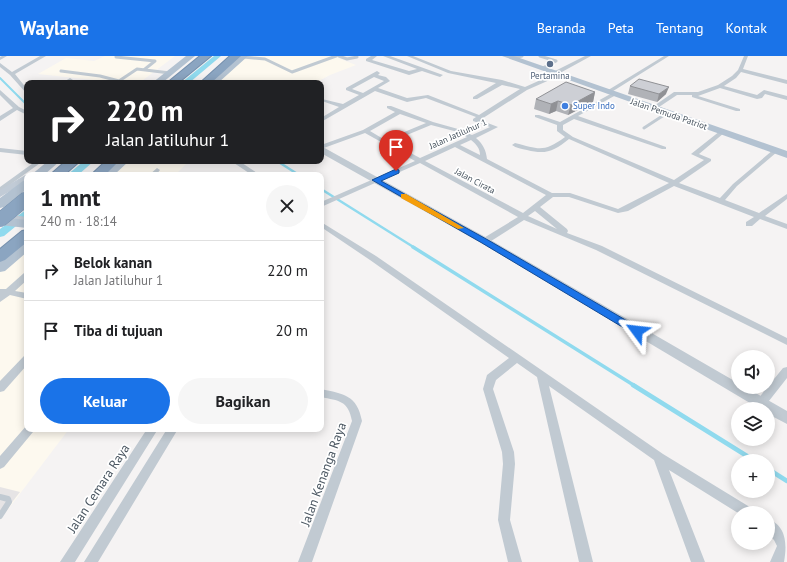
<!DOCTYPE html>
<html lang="id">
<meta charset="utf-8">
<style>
body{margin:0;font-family:"PT Sans",sans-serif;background:#f6f6f6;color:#202124;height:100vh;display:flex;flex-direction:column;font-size:15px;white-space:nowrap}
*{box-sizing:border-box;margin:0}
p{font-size:13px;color:#757577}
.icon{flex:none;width:22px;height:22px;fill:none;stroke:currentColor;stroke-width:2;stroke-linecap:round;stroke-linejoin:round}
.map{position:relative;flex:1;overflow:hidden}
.side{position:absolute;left:24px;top:116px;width:300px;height:260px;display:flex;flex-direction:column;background:#fff;border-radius:8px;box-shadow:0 2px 10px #0003}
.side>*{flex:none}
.guide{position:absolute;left:24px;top:24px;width:300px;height:84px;border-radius:8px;box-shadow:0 2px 10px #0003;background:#202124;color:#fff;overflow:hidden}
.tools{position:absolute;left:731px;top:294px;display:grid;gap:8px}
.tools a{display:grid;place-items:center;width:44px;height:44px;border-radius:50%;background:#fff;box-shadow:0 2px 10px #0003;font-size:20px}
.pin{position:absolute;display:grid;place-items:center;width:34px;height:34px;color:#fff;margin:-41px -17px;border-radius:50% 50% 50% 0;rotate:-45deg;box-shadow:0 0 4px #0007}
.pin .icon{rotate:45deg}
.me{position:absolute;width:44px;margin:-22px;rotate:300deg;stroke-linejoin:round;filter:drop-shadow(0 0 3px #0008)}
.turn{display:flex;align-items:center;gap:14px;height:84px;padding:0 16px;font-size:18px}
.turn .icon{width:52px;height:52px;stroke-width:2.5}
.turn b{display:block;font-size:28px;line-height:34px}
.round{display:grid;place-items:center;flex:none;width:42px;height:42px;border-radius:21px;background:#f6f6f6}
.overview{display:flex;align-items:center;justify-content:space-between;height:68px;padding:0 16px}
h1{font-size:24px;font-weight:700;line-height:30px}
.button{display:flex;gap:8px;margin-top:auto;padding:8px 16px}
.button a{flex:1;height:46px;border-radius:24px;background:#1a73e8;color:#fff;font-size:16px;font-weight:700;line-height:46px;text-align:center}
.button a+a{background:#f6f6f6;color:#202124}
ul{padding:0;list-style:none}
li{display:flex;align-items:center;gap:12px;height:60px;padding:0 16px;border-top:1px solid #e0e0e0}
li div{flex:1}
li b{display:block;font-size:15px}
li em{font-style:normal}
header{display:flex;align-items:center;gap:24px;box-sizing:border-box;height:56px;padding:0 20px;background:#1a73e8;color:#fff}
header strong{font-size:19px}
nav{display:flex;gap:22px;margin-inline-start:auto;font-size:14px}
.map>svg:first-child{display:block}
</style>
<header>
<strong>Waylane</strong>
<nav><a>Beranda</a><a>Peta</a><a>Tentang</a><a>Kontak</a></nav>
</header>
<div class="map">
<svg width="787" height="506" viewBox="0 0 787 506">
<rect width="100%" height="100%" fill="#f5f3f3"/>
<!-- commercial -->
<path fill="#fdf9ef" d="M105 0H175L139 27H122L38 18 66 2 94 5Z
M244 0H333L356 9 330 19 315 27H213Z
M124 105H189L175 119H107Z
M27 189V373H69L0 464V212Z"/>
<!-- education -->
<path fill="#e6e4e5" d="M0 431 20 436 0 462Z"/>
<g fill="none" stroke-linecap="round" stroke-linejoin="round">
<!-- stream-far3 -->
<path stroke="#90daee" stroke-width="2" d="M0 22 27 49"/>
<!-- stream-far2 -->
<path stroke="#90daee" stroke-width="2.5" d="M277 105 299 119
M321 133 415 192"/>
<!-- stream-far1 -->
<path stroke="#90daee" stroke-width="3.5" d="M413 191 635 330"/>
<!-- stream -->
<path stroke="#90daee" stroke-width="4.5" d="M633 329 755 405
M768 413 787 425"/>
<!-- canal -->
<path fill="#90daee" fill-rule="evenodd" d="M214 0H221L189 27H181Z
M84 105H94L78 119H67Z
M27 153V161L4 180 0 181V173Z"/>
<!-- motorway casing -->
<g stroke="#7690ad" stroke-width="2">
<path id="motorway" d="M200 0H211L178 27H167Z
M230 0H241L211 27H200Z
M66 105H80L64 119H50Z
M106 105H119L105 119H91Z
M27 174V186L5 204 0 206V193L22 175Z"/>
</g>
<!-- service-far1 -->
<path stroke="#c1cad2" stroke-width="3" d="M339 0 347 3 357 1
M540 0 556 5 543 12
M116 1 155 5 145 13
M243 1 265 3 292 16 336 0
M513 2 522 0
M61 15 100 20 119 25 137 13 170 17
M644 72 667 57"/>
<!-- service -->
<path stroke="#c1cad2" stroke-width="6" d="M0 441 8 443 9 446 0 460"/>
<!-- minor -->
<path fill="#c1cad2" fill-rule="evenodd" d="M2 0H7L0 4V1Z
M40 0H46L15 18 27 33V38L10 19 0 11V7L12 16Z
M371 0H377L372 4 409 15 417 13 383 0H390L443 19 440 21 422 15 409 19 366 5V3Z
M407 0H413L451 15 502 24 525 31 554 18 553 16 585 0H591L560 17 562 18 561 19 527 34 480 64 498 71 476 82C483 88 486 94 487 103L552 137H570L618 153 669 127 569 83C554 95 546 99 527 94 522 93 516 92 512 89L515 87C539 93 543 97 565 81L557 75V69L535 61V59H539L560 66 614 36 616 37V39L578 60 666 91V93H662L574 63 563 69V74L573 81 674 124 704 104 691 98 720 75H724V77L699 98 711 103V105L679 127 720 142 733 128 773 94H777V96L737 130 725 144 759 157 787 138V143L765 160 787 168V173L760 163 752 170H746V166L754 161 674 130 628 155 618 157 569 141H553L540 151 567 173 568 175 567 177 602 190 787 282V289L596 194 524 164 488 187H482L481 185 482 183 518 161 420 107 321 151V146L415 105 365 77 321 93V89L363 74 395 56 387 52V50H391L433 66 458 73 472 79 490 71 473 65V63L476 61 426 42 407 46 375 35 321 66V62L339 51 322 45V43L343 48 359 39 346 34V32L377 15 380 17 378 19 386 21 390 25 378 32 407 42 428 39 479 59 520 33 502 29 477 43H473V41L496 27 448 17ZM374 21 384 25 363 37 352 33ZM400 58 426 67 385 84 370 75ZM431 69 454 75 467 81 420 102 390 86ZM471 84C476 88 480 92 480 99L460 89ZM455 91 546 139 523 157 425 105ZM535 155 557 173 528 160Z
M664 0H669L610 37 605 36Z
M744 0H748L743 13 787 24V28L741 16 736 22 724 30 757 39 764 34 787 40V44L765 38 762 42 757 43 720 32 698 40 740 53V55H736L692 41V39H677L656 53 651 52 674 36H698L718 29 732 20 738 14Z
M70 22 73 24 69 27H62Z
M105 24 107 25V27H100Z
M0 34 19 51 27 55V59L17 54 0 65V60L13 52 0 39Z
M0 92 27 95V99L0 96Z
M36 105H43L0 136V131Z
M231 105H239L260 119H252Z
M157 112 160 114 156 119H149Z
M321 166 376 200 663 398 753 453 755 457H738L669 414 705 506H691L654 404 549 330 593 506H579L537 321 517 307 496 324 493 333 514 396 515 408 510 464 522 506H508L498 464 503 408 502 396 483 333 487 319 509 302 370 204 321 171Z
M27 216V224L15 235 27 237V243L10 239 0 246V233H6L24 217Z
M27 299V309L4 335 0 336V325L24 300Z
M787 311V322L765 350 761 351 757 350 756 347 757 344 783 312Z
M321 333C344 338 357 339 362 365L312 506H298L352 365C348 344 339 345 321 341Z
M27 369V373H34L33 376 4 411 0 413V400Z
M147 373H158L75 506H60Z
M167 373H178L98 506H84Z
M768 463C787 470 787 489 784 506H770L777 490 774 484 768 478Z"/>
<!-- tertiary -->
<path fill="#c1cad2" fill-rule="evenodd" d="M321 90 489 183 738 327V331H745L787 355V368L768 358V353H760L481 187 321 97Z"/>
<!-- secondary -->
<path fill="#c1cbd6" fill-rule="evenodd" d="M27 118 31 119H27V125L0 141V134Z
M0 157 27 161V167L0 163Z"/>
<!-- primary -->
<path fill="#b3c2d1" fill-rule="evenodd" d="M186 0H195L162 27H152Z
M239 0H248L218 27H209Z
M502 0H514L787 95V102Z
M48 105H60L44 119H31Z
M117 105H129L114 119H101Z
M27 124V133L4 151 0 152V142L23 125Z
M0 161 27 164V172L0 169Z
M27 185V196L5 215 0 216V205L22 186Z"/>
<!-- motorway -->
<use href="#motorway" fill="#8ba5c1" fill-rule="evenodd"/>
<!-- motorway-bridge casing -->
<g stroke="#7690ad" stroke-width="15" stroke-linecap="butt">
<path id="motorway-bridge" d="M0 164 27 142"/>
</g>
<!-- motorway-bridge -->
<use href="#motorway-bridge" stroke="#8ba5c1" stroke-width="14"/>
</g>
<!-- wall -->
<path fill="#b0b2b7" d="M630 30 666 38 657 46 628 38Z
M595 36 593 46 568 59 556 55 549 58 534 53 536 43Z"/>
<!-- shaded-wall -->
<path fill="#909195" d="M669 31 666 38 657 46 659 38Z
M595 36 593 46 568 59 571 49Z
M558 45 556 55 549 58 551 48Z"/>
<!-- building -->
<path fill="#cdcfd5" stroke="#909195" d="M639 23 669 31 659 38 630 30Z
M566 26 595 36 571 49 558 45 551 48 536 43Z"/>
<!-- route -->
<path fill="#1a73e8" stroke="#114b97" d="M396 113 399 114V117L381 125 488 184 641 273V278H634L482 187 372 124Z"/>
<!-- slow -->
<path fill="#f59e0b" d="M401 138H406L464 172 458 173 401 142Z"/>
<!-- markers -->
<circle fill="#5c6f8a" stroke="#fff" stroke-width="1.5" cx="550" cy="8" r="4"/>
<circle fill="#3f7fe0" stroke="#fff" stroke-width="1.5" cx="565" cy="50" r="4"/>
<g text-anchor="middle" stroke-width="3.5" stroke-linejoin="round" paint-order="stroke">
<!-- far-service labels -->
<g font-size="9" fill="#4e5e75" stroke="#fff">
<text x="550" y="23">Pertamina</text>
</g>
<!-- far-shop labels -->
<g font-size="9" fill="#366cbe" stroke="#fff" text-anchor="start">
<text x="573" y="53">Super Indo</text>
</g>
<!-- far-street labels -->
<g font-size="9" fill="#4a5661" stroke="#fff">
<text transform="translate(669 58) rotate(19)" y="3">Jalan Pemuda Patriot</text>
<text transform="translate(458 78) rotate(-24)" y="3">Jalan Jatiluhur 1</text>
<text transform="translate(475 125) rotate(28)" y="3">Jalan Cirata</text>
</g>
<!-- near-street labels -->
<g font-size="13" fill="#4a5661" stroke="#fff">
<text transform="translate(323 418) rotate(-70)" y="5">Jalan Kenanga Raya</text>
<text transform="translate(98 432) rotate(-57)" y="5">Jalan Cemara Raya</text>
</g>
</g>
</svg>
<div class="tools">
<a><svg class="icon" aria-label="sound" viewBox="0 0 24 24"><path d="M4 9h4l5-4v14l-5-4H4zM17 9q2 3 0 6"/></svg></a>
<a><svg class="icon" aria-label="layers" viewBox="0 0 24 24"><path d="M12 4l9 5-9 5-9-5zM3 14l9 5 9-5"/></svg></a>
<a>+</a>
<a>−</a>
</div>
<div class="pin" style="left:396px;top:115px;background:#d93025"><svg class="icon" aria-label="arrive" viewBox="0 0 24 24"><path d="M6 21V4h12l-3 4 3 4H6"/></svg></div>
<svg class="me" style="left:637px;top:275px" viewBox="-20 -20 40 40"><path d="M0-17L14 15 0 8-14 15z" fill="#1a73e8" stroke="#fff" stroke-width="4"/></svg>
<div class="guide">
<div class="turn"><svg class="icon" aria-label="right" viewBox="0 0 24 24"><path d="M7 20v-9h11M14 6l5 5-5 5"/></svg><div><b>220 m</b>Jalan Jatiluhur 1</div></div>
</div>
<section class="side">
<div class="overview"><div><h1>1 mnt</h1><p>240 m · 18:14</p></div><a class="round"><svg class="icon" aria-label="close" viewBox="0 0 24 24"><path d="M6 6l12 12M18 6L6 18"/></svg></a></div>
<ul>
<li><svg class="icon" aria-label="right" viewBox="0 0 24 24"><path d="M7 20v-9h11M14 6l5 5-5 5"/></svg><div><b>Belok kanan</b><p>Jalan Jatiluhur 1</p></div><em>220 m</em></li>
<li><svg class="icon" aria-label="arrive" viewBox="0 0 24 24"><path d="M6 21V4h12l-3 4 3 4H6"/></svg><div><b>Tiba di tujuan</b></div><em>20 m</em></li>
</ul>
<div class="button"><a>Keluar</a><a>Bagikan</a></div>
</section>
</div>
